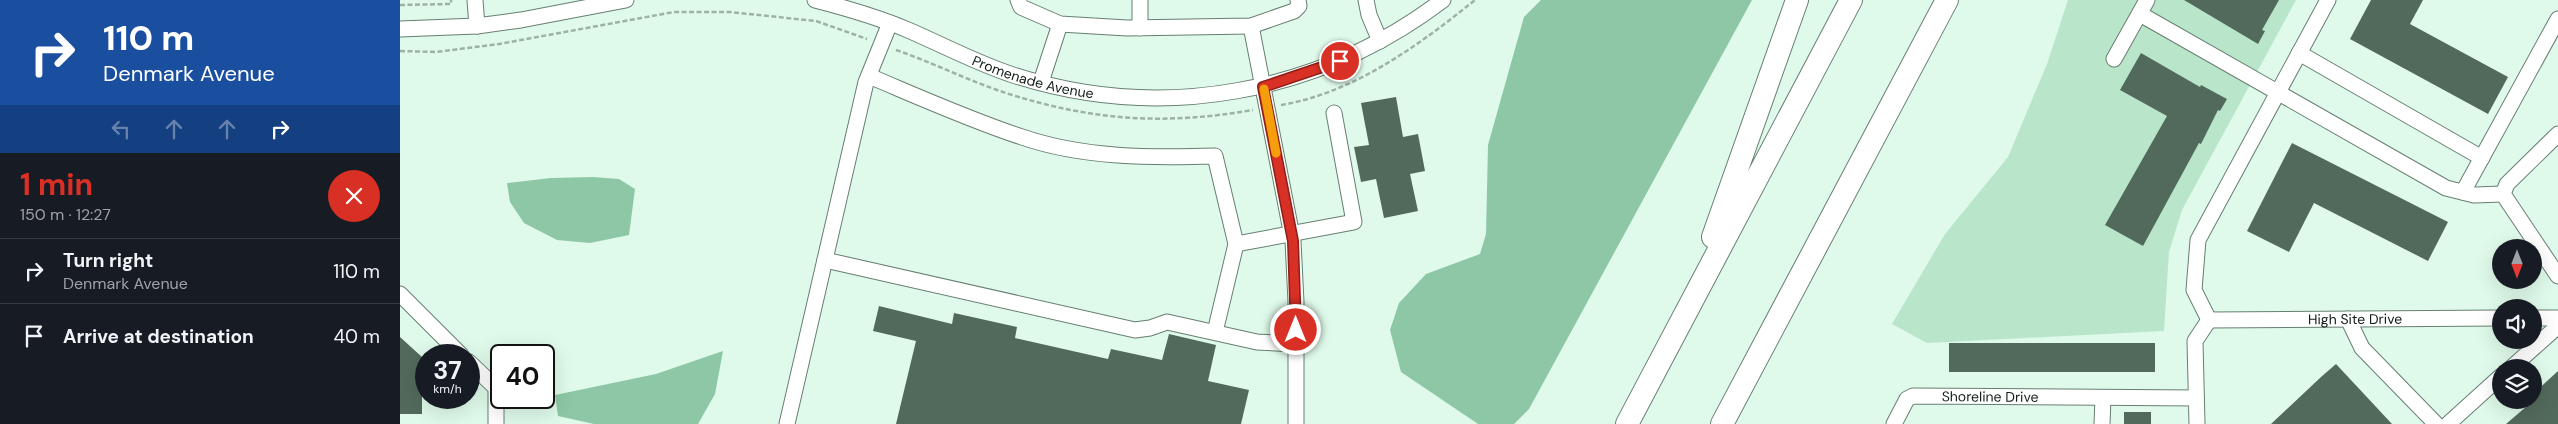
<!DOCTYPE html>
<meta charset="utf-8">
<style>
body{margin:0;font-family:"DM Sans",sans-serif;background:#242831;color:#f1f3f6;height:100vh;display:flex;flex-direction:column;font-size:19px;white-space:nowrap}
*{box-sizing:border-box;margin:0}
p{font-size:16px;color:#9ea1a6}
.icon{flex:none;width:28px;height:28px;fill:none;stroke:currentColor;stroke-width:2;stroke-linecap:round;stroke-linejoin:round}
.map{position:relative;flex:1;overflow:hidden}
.side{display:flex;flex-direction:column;background:#171b24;width:400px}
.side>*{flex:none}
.hud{background:#1a4fa0;color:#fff;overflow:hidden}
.needle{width:32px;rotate:180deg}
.buttons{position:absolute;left:2092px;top:239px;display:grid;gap:10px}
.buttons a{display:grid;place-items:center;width:50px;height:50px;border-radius:50%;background:#171b24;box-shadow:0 5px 20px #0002;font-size:25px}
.speed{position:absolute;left:15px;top:344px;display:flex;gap:10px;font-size:25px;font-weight:700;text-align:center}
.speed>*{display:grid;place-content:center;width:65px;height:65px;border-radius:50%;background:#171b24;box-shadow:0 5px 20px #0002;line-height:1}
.speed small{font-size:12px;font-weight:400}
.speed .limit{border:2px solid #111;border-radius:8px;background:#fff;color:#111}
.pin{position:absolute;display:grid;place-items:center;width:42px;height:42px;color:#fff;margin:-21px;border:2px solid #fff;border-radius:50%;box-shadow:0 1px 5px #0007}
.me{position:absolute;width:55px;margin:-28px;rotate:0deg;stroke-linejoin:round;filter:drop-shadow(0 0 4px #0008)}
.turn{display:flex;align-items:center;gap:18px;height:105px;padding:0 20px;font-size:22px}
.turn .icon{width:65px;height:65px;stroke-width:2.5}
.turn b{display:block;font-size:35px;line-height:42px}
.lanes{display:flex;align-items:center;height:48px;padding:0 20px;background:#0003;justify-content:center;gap:25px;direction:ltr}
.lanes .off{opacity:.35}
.round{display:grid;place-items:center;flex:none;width:52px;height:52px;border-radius:26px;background:#242831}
.overview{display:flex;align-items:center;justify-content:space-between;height:85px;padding:0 20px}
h1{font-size:30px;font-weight:700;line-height:38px;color:#d93025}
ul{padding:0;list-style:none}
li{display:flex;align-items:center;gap:15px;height:65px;padding:0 20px;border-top:1px solid #363941}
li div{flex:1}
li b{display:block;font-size:19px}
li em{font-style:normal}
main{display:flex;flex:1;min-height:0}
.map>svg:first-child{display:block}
</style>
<main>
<section class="side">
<div class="hud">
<div class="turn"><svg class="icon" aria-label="right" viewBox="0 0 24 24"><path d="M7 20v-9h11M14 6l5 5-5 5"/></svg><div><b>110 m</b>Denmark Avenue</div></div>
<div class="lanes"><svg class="icon off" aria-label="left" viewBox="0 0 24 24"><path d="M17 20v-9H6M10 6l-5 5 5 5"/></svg><svg class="icon off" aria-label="ahead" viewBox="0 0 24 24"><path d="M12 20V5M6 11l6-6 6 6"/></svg><svg class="icon off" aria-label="ahead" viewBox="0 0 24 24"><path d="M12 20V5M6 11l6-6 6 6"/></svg><svg class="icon" aria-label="right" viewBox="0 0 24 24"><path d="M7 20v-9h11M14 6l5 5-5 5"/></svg></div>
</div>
<div class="overview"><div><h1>1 min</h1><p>150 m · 12:27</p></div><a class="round" style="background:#d93025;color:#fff"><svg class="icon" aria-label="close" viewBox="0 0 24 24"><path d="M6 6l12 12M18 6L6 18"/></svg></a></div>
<ul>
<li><svg class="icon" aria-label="right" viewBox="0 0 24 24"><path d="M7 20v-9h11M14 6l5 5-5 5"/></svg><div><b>Turn right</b><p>Denmark Avenue</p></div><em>110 m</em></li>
<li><svg class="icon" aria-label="arrive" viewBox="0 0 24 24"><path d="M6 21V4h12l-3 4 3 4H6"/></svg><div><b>Arrive at destination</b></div><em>40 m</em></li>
</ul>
</section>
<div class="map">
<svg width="2158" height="424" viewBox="0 0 2158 424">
<rect width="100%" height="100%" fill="#dffaea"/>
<!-- green -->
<path fill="#b9e6cb" d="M1668 0H1896L1782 210 1769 252 1764 331 1527 343 1492 324 1545 234 1608 157 1647 64Z"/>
<!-- water -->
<path fill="#8dc7a6" d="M1141 0H1352L1129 409 1114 424H1078L1001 372 990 330 999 303 1026 274 1080 254 1086 234 1088 145 1124 17Z
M193 177 219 179 235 189 229 235 190 243 157 240 124 223 110 202 107 183 151 178Z
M323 351 315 394 298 424H194L158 416 155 395 256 374Z"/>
<!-- building -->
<path fill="#526a5c" d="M1784 0H1879L1862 30 1865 31 1858 44Z
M1971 0H2023L2010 24 2108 77 2088 114 1950 39Z
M1741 53 1800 87 1801 85 1827 99 1820 111 1818 110 1801 144 1799 143 1743 246 1705 225 1767 116 1720 90Z
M996 97 1003 137 1018 134 1025 171 1010 174 1018 211 984 218 976 179 961 182 954 147 969 145 961 103Z
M1892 143 2048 222 2028 261 1914 203 1889 252 1847 231Z
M479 306 552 324 554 313 617 327 615 338 708 359 711 349 762 360 769 334 816 345 808 381 849 390 841 424H496L516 341 473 331Z
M0 337 22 357V414H0Z
M1549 343H1755V372H1549Z
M1936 364 1992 424H1871L1921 377Z
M2158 371V424H2106L2134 400 2137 394 2135 392Z
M1724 412H1751V424H1724Z"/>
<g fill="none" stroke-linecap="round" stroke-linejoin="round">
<!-- minor casing -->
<g stroke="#677f70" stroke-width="17">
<g id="minor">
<path d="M75 0 77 26"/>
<path id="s1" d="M415 0C446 8 478 17 508 30 543 45 576 63 613 75 761 123 919 94 1043 0"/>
<path d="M618 0 621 7 660 24 727 28 851 26 894 11 899 6 898 0"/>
<path d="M966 0 969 15 980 41"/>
<path d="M1740 14 2046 188 2074 195 2103 194"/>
<path d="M851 26 893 241 896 302V424"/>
<path d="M740 28V0"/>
<path d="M0 29 77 26 121 20 226 0"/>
<path d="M1899 53 2082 158"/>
<path d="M1714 59 1747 0"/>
<path d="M469 76C519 97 570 120 622 137 683 158 751 158 815 156L836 244 815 332"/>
<path d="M641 82 660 24"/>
<path d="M2158 134 2107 184 2103 194 2158 276"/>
<path d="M2063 192 2158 19"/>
<path d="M836 244 954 222 934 113"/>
<path d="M425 260 735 330 750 328 767 322 857 342 896 344"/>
<path d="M0 294 61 355"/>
<path d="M2134 318H2158"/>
<path d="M1948 319 1962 348 2036 424"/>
<path d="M1809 320 1794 290 1798 240 1928 0"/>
<path id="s2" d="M1809 320 2101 318"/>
<path d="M69 362 96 388V424"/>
<path d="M2111 368 2158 326"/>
<path d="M387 424 466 82 490 23"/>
<path id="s3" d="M1494 424 1507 399 1513 396 1796 398"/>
<path d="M1702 424 1703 398"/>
<path d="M1797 424 1795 341 1809 320"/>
<path d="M2048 424 2101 376"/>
</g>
</g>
<!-- highway casing -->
<g stroke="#677f70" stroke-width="24">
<path id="highway" d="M1313 237 1397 0
M1227 424 1451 0
M1322 424 1547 0"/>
</g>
<!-- path -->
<path stroke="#9db2a6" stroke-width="2.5" stroke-dasharray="5 2.5" stroke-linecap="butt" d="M0 5 51 4V0
M496 50C534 63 571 82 609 94 695 121 765 125 853 110
M0 51 36 52 99 44 274 12H330L416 21 467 39
M881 105C954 93 1019 45 1075 0"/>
<!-- minor -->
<use href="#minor" stroke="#fff" stroke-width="15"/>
<!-- highway -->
<use href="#highway" stroke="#fff" stroke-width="22"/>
</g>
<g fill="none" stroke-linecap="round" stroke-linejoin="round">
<!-- route casing -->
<g stroke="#8d1f18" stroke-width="12">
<path id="route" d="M896 330 893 241 863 87 940 61"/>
</g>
<!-- route -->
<use href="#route" stroke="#d93025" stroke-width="9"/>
<!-- slow -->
<path stroke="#f59e0b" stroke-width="9" d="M864 89 876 153"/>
</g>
<g text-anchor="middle" stroke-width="5" stroke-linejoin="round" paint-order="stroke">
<!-- street labels -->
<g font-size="14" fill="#121c16" stroke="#dffaea">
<text dy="5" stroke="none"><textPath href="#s1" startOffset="232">Promenade Avenue</textPath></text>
<text dy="5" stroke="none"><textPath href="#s2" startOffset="146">High Site Drive</textPath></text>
<text dy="5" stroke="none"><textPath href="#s3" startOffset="112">Shoreline Drive</textPath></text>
</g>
</g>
</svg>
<div class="buttons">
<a><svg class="needle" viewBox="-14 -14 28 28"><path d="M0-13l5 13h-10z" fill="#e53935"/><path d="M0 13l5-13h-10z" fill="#9ea1a6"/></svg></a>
<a><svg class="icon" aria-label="sound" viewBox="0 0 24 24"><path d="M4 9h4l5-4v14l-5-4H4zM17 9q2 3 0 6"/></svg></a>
<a><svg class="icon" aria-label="layers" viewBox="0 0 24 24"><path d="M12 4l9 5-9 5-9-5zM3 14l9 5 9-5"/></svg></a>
</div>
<div class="speed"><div>37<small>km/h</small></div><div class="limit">40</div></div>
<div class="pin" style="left:940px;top:61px;background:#d93025"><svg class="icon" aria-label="arrive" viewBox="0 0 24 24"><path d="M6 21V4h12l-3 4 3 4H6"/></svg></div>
<svg class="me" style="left:896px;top:330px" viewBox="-20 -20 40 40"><circle r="17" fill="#d93025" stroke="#fff" stroke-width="3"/><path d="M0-11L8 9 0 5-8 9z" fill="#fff"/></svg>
</div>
</main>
